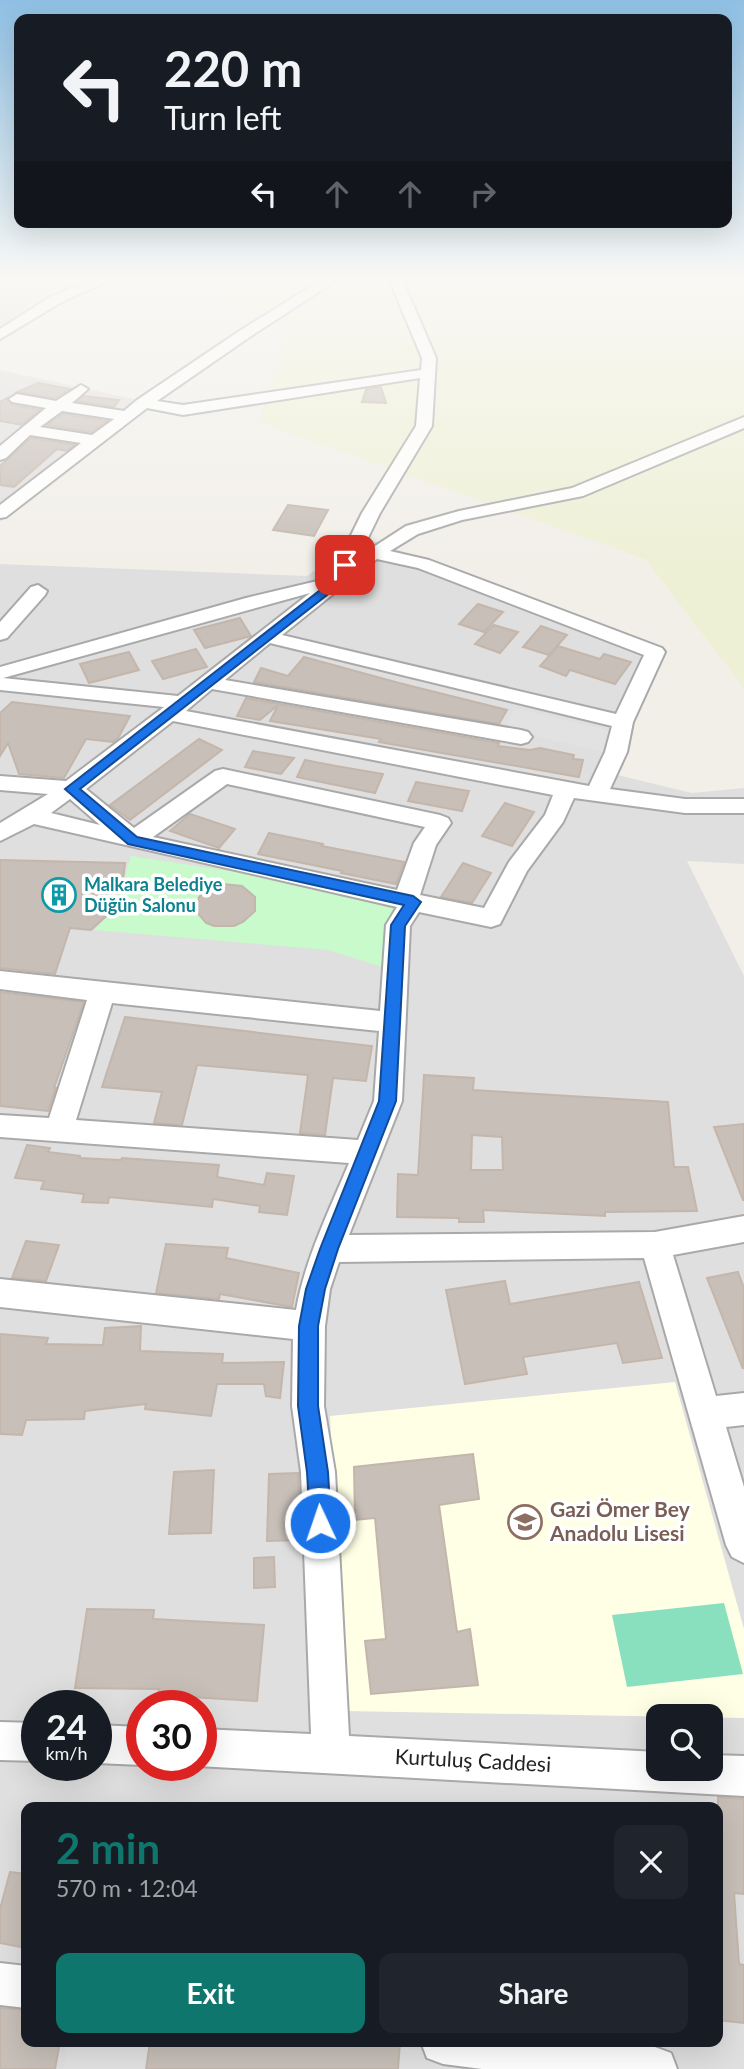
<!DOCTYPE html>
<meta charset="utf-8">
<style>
body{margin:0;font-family:Lato,sans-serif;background:#20242c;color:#f1f3f6;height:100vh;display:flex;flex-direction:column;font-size:26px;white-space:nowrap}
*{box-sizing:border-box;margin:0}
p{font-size:23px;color:#9ea1a6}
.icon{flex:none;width:38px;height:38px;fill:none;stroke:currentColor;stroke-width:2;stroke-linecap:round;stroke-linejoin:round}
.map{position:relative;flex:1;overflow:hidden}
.details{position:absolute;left:21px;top:1802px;width:702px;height:245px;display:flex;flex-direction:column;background:#171b24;border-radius:14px;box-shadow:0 7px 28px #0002}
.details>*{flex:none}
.guide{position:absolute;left:14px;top:14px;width:718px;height:214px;border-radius:14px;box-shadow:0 7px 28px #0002;background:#171b24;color:#f1f3f6;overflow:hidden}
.buttons{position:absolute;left:646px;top:1704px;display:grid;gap:14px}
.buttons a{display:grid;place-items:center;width:77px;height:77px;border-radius:14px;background:#171b24;box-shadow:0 7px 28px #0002;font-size:35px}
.speed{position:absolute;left:21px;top:1690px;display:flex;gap:14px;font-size:35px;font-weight:700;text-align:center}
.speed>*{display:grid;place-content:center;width:91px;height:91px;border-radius:50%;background:#171b24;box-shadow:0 7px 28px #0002;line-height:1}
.speed small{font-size:18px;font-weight:400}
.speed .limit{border:10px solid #d22;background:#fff;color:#111}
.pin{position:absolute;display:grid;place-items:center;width:60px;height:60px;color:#fff;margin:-30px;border-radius:14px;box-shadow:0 4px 10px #0006}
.me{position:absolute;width:77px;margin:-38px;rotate:357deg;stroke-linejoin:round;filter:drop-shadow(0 0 5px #0008)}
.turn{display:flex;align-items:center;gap:24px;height:147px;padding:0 35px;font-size:32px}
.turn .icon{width:91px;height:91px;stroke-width:2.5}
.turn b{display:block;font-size:49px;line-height:60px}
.lanes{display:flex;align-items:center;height:66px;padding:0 35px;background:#0003;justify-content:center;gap:35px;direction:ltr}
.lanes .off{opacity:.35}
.round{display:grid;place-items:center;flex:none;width:74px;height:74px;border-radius:14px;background:#20242c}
.headline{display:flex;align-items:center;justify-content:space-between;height:119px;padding:0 35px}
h1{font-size:42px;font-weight:700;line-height:52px;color:#0f766e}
.cta{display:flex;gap:14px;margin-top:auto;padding:14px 35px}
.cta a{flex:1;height:80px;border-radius:14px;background:#0f766e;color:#fff;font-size:28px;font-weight:700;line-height:80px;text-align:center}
.cta a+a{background:#20242c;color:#f1f3f6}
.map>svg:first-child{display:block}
</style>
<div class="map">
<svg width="744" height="2069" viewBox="0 0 744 2069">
<rect width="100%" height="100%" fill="#f2efe9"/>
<!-- residential -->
<path fill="#e0dfdf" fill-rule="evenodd" d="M0 279 46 291 0 330Z
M0 370 152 403 0 522Z
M363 537 664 650 609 773 692 793 744 788V864L687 861 744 976V2069H0V564L307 576ZM37 1706H96V1766H37ZM142 1706H201V1766H142ZM658 1717H710V1769H658ZM26 1808H718V2042H26Z"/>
<!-- education -->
<path fill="#ffffe5" d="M675 1382 744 1629V1718L345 1711 330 1416Z"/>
<!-- farmland -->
<path fill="#eef0d5" d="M151 279H744V688L645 559 259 422 290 322Z"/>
<!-- park -->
<path fill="#c8facc" d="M131 856 255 875 393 905 389 969 328 950 94 930 115 909Z"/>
<!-- pitch -->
<path fill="#88e0be" d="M724 1603 743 1674 627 1687 612 1615Z"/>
<!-- parking -->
<path fill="#e2e2e2" d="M514 708 611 731 603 752 505 729Z
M68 2042H361L552 2069H63Z"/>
<!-- building -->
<path fill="#c7bfb8" stroke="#c4b6ab" stroke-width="2" fill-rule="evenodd" d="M38 383 70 389 55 398 17 392Z
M381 387 386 403 362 402 366 389Z
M84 396 119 400 114 407 78 401Z
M7 398 12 405 40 410 22 425 0 421V402Z
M63 414 107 421 91 432 47 425Z
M31 438 75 445 67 451 57 449 14 487 0 485V466Z
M288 505 328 510 314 536 273 530Z
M478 604 503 612 484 632 459 624Z
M240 618 251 636 205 648 194 630Z
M494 625 518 632 500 653 475 644Z
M541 626 567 635 549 655 523 647Z
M558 646 600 659 604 654 631 662 615 684 570 670 566 676 540 666Z
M196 649 207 667 163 679 152 661Z
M129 652 139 670 89 683 80 664Z
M304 657 399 683 507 710 499 724 254 682 261 668 288 676Z
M246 698 499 743 498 746 530 750 540 748 574 755 573 759 583 760 579 777 379 742 381 739 270 721 278 705 260 720 237 716Z
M12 702 130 716 118 738 113 742 86 739 64 778 41 776 19 774 8 743 0 756V713Z
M199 739 222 750 130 820 110 805Z
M253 751 294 758 281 774 245 767Z
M305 760 336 766 383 774 375 793 297 777Z
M416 782 469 791 462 811 408 801Z
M505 803 534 812 512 846 482 836Z
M190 814 235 829 219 848 170 831Z
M269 833 323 844 322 846 404 862 396 884 341 873 342 871 258 854Z
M0 860 125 863 123 880 113 910 91 930 70 928 55 974 0 968Z
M463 863 491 873 472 903 441 897Z
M223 884 242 886 255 897V911L243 922 234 926H214L206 923 196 911 199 897 205 891Z
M0 992 84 1002 54 1088H56L48 1111 0 1106Z
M125 1017 372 1046 366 1081 333 1078 325 1135 300 1133 308 1075 197 1065 182 1125 154 1123 162 1092 102 1087Z
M424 1075 474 1078 473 1090 668 1102 674 1167H688L697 1211 605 1212V1216L483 1210 484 1222H459V1218L397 1217 398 1174 418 1175ZM472 1135 502 1137 503 1170H471Z
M744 1124V1200H743L714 1127Z
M27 1145 50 1148 48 1152 80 1156V1158L121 1160 122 1158 219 1165 217 1177 264 1185 267 1173 294 1176 287 1215 259 1212 260 1206 213 1199 212 1207 109 1197 108 1203 82 1202 84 1194 41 1189 44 1181 15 1178Z
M26 1241 59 1245 46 1281 12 1278Z
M166 1244 228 1248 226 1258 299 1273 292 1307 220 1294 219 1299 156 1293Z
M738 1272 744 1288 743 1369 707 1278Z
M505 1281 510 1304 639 1282 662 1358 623 1363 617 1343 523 1357 527 1374 465 1384 446 1290Z
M141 1326 140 1351 223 1354 222 1363 284 1362 280 1398 266 1396 264 1384H217L211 1416 145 1409 146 1404 85 1411 84 1419 26 1420 22 1435 0 1434V1334L48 1338 46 1344 103 1345 105 1328Z
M473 1454 479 1499 439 1505 457 1632 470 1629 478 1685 371 1694 365 1641 386 1639 375 1518 355 1520 354 1467Z
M214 1470 211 1533 169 1534 174 1472Z
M298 1473 301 1540 267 1541 269 1474Z
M274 1557 275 1587 254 1588V1558Z
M87 1609 154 1610 153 1619 264 1625 257 1701 158 1695 159 1689 75 1688Z
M718 1797 744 1799V1894L734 1893 739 1964 744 1965V2023L718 2020Z
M10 1872 26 1874V1948L0 1943V1909Z
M0 2008 26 2010V2042H60L55 2069H0Z
M150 2042H400L398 2069H146Z"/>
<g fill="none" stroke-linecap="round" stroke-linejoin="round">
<!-- minor casing -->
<g stroke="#a9a9a9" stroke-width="4">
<path id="minor" d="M94 279H112L60 303 0 339V329L50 297Z
M323 279H339L251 336 157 401 183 405 421 370 422 358 389 279H402L436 358 432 426 380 513 364 546 372 548 406 526 459 511 572 488 744 417V428L583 496 462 520 418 534 390 551 429 560 662 648 665 652 633 722 627 752 610 789 685 799H744V813H685L574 798 563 822 527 871 500 924 491 927 419 912 410 926 402 1101 349 1235 655 1232 744 1216V1242L673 1255 716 1396 744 1393V1425L726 1427 744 1487V1563L732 1557 726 1545 644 1258 339 1262 330 1289 325 1326 324 1406 335 1472 349 1736 658 1752V1769H710V1755L744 1756V1796L197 1766H201V1729L311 1734 301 1472 292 1406 293 1339 0 1307V1279L296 1310C305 1259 329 1211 349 1163L0 1137V1115L49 1118 87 1000 0 989V971L380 1011 386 925 397 907 34 824 0 841V823L48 794 0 790V776L66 781 164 707 0 690V667L246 598 330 578 362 513 416 426 420 378 183 415 147 408 6 517 0 518V505L81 443 30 435 6 458 0 460V446L46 408 12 402 9 399 17 394 56 401 81 385 88 389 72 403 124 411 137 400 241 330ZM62 411 114 419 92 435 40 427ZM377 559 418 568 644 655 616 714 282 635ZM310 593 178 696 3 678ZM270 643 612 726 605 752 589 786 186 711 212 689 521 744 528 742 532 737 528 732 521 730 225 680ZM173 721 553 795 545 815 509 862 484 908 420 895 436 845 451 823 448 818 440 815 223 769 215 771 134 828 86 789ZM227 784 425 827 414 843 397 890 153 837ZM70 799 100 825 51 813ZM112 1003 379 1031 374 1101 358 1140 76 1120Z
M38 585 47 591 45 595 7 638 0 640V622L31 587Z
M0 1722 37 1723V1761L0 1760Z
M96 1725 142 1727V1765L96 1763Z
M0 1963 26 1966V2008L0 2005Z
M421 2042H619L655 2047 671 2053 677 2069H482L443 2064 427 2058Z"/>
</g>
<!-- minor -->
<use href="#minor" fill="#fff" fill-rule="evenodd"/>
</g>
<!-- sky -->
<linearGradient id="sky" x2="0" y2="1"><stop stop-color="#8fc0e4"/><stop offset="0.49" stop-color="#f9f8f5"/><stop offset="1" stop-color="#f9f8f5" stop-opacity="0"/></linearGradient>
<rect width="744" height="569" fill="url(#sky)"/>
<!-- route -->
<path fill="#1a73e8" stroke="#114b97" stroke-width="2" d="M341 563 351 565 341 584 80 789 137 837 413 896 421 902 405 926 396 1101 338 1249 325 1289 318 1326V1406L328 1472 331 1523 328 1530 320 1534 313 1530 310 1523 307 1472 298 1406 299 1326 306 1289 320 1249 379 1101 391 925 404 905 128 844 65 789 333 580Z"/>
<!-- icons -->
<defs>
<g id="building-ring" transform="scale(1.75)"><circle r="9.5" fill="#fff" stroke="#0f9aa8" stroke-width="1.5"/><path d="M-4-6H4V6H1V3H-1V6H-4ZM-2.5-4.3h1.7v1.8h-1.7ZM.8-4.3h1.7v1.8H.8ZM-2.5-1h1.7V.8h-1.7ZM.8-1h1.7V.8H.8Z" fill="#0f9aa8"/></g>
<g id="school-ring" transform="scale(1.75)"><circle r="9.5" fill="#fff" stroke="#8d6e63" stroke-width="1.5"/><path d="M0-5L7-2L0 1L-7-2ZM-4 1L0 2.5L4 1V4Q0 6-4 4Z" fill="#8d6e63"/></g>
</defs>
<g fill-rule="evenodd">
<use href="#building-ring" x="59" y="895"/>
<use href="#school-ring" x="525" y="1522"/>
</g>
<g text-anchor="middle" stroke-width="7" stroke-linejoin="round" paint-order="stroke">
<!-- culture labels -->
<g font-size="18" font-weight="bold" fill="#0d838f" stroke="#fff" text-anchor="start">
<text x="84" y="891">Malkara Belediye<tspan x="84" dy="21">Düğün Salonu</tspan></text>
</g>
<!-- near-education labels -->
<g font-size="21" font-weight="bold" fill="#785e54" stroke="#fff" text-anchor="start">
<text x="550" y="1517">Gazi Ömer Bey<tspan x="550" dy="24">Anadolu Lisesi</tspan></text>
</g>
<!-- near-street labels -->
<g font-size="21" fill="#222" stroke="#fff">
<text transform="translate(473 1761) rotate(3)" y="7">Kurtuluş Caddesi</text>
</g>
</g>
</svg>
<div class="buttons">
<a><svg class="icon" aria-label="search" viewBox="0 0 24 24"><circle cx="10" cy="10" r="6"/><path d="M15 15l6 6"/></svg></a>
</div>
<div class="speed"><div>24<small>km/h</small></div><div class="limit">30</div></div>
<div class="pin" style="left:345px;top:565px;background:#d93025"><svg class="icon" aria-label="arrive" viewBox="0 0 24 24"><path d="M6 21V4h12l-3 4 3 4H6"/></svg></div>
<svg class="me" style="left:320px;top:1523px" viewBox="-20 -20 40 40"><circle r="17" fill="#1a73e8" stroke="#fff" stroke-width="3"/><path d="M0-11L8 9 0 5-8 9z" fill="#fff"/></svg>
<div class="guide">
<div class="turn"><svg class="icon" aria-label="left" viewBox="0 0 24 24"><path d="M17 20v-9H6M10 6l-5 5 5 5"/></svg><div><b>220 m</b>Turn left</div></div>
<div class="lanes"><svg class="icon" aria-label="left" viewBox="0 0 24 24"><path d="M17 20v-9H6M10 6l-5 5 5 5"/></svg><svg class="icon off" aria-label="ahead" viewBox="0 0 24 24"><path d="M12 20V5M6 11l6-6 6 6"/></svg><svg class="icon off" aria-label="ahead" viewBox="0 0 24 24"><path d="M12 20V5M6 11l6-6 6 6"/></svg><svg class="icon off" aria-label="right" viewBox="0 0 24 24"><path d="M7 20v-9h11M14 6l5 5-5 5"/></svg></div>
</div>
<section class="details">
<div class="headline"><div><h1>2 min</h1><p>570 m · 12:04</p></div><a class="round"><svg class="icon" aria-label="close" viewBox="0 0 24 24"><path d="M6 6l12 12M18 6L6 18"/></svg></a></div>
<div class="cta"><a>Exit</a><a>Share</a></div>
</section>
</div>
